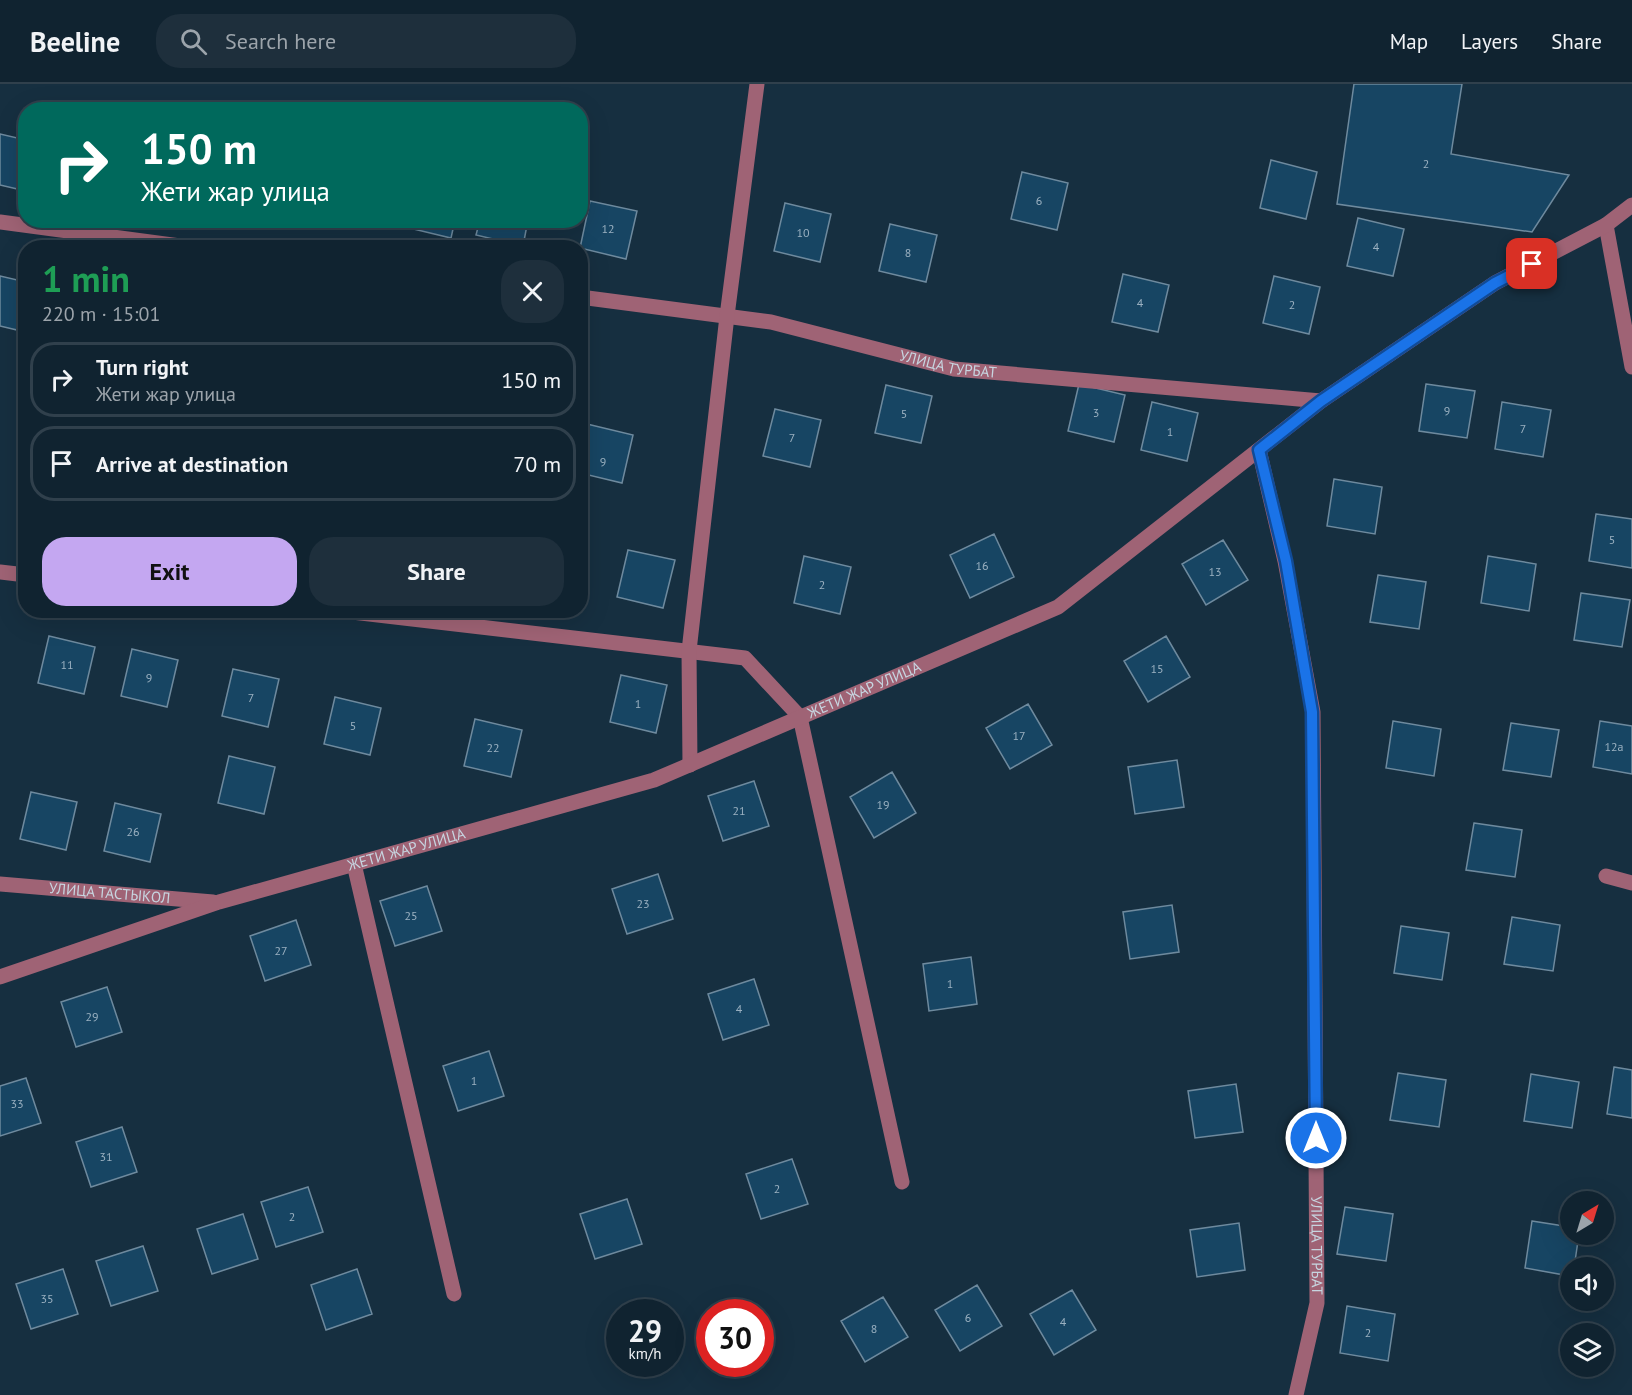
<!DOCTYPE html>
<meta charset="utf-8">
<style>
body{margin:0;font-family:"PT Sans",sans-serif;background:#1e2f3c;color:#f1f3f6;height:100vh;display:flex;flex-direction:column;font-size:22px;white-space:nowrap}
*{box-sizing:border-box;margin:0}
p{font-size:20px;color:#9ca4ab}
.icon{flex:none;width:33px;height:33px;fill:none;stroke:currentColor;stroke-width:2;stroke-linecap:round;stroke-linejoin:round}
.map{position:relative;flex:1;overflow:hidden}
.side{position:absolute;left:18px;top:156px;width:570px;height:378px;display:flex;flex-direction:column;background:#102330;border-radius:24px;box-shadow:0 6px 24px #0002,0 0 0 2px #30404c}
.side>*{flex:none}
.top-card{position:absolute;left:18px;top:18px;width:570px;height:126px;border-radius:24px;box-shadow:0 6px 24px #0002,0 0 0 2px #30404c;background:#00695c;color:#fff;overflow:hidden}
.needle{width:39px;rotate:38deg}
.controls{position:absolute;left:1560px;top:1107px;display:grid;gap:12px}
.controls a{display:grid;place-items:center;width:54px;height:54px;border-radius:50%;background:#102330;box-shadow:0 6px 24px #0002,0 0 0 2px #30404c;font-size:30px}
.speed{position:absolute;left:606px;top:1215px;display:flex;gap:12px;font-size:30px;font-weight:700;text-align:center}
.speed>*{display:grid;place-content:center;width:78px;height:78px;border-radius:50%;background:#102330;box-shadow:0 6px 24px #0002,0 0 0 2px #30404c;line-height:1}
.speed small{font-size:15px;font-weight:400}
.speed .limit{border:9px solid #d22;background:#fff;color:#111}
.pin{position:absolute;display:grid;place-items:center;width:51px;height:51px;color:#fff;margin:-26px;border-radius:12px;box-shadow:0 3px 9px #0006}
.me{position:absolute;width:66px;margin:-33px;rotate:0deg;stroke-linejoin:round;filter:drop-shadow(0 0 4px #0008)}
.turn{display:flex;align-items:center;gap:21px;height:126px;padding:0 24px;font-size:27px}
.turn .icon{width:78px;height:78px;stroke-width:2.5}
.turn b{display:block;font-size:42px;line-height:51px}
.round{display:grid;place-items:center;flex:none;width:63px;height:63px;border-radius:24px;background:#1e2f3c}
.headline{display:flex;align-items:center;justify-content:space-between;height:102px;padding:0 24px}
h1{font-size:36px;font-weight:700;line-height:45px;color:#1e9e55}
.cta{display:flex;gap:12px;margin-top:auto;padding:12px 24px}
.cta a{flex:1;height:69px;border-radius:24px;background:#c4a7f1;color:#111;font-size:24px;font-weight:700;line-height:69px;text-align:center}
.cta a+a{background:#1e2f3c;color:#f1f3f6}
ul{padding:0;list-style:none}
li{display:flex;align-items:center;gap:18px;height:75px;margin:0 12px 9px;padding:0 12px;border:3px solid #30404c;border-radius:24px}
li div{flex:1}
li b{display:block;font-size:22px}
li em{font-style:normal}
header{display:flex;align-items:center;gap:36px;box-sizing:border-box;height:84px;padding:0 30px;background:#102330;border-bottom:2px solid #30404c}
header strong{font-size:28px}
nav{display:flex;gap:33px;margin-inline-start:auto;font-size:21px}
.search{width:420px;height:54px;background:#1e2f3c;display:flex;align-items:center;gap:15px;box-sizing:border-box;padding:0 21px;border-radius:24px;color:#9ca4ab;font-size:22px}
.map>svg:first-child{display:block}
</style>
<header>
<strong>Beeline</strong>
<div class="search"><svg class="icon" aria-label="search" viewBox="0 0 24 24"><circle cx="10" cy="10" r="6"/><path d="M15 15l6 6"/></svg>Search here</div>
<nav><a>Map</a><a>Layers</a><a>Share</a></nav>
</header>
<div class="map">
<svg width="1632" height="1311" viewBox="0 0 1632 1311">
<rect width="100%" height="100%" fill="#162f40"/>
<!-- building -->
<path fill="#174563" stroke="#6e8a9e" stroke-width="1.5" d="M1354 0H1462L1451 70 1569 91 1532 148 1337 120Z
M0 50 26 56V107L0 101Z
M1271 76 1317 88 1306 135 1260 124Z
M1022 88 1068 99 1057 146 1011 135Z
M590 117 637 127 626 175 580 164Z
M785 119 831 130 820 178 774 167Z
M1358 134 1404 145 1393 192 1347 182Z
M319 136H354L352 144Z
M406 136H455L451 154 405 143Z
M480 136H528L523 162 476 151Z
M890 140 937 151 926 198 879 187Z
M1123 190 1169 201 1158 248 1112 238Z
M0 192 26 198V209L17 246 0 242Z
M1274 192 1320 203 1309 250 1263 239Z
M1079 300 1125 311 1114 358 1068 347Z
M1426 300 1475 307 1467 354 1419 347Z
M886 301 932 312 921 359 875 349Z
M1152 318 1198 329 1187 377 1141 366Z
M1502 318 1551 326 1543 373 1495 365Z
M775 325 821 336 810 383 763 372Z
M587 340 633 351 622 399 580 389V367Z
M1334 395 1382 403 1375 450 1327 442Z
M1596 430 1632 435V484L1589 477Z
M994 450 1014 493 970 514 950 471Z
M1223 456 1248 496 1206 521 1182 480Z
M628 466 675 476 663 524 617 513Z
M804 472 851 483 840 530 794 519Z
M1488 472 1536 480 1529 527 1481 519Z
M1378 491 1426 498 1419 545 1370 538Z
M1581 509 1630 516 1622 563 1574 556Z
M49 552 95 563 84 610 38 599Z
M1166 552 1190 593 1148 618 1124 577Z
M132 565 178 576 167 623 121 612Z
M233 585 279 595 268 643 222 632Z
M621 591 667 601 656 649 610 638Z
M335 613 381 624 370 671 324 660Z
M1028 620 1052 661 1010 685 986 644Z
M475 635 522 646 511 693 464 682Z
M1393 637 1441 645 1434 692 1386 684Z
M1600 637 1632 642V690L1593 683Z
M1511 639 1559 646 1551 693 1503 686Z
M229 672 275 683 264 730 218 719Z
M1177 676 1184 723 1135 730 1128 683Z
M892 688 916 729 874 754 850 713Z
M754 697 769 742 723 757 708 712Z
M31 708 77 718 66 766 20 755Z
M115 719 161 730 150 778 104 767Z
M1474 739 1522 746 1515 793 1466 786Z
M658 790 673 835 627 850 612 805Z
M427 802 442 847 395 862 380 817Z
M1172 821 1179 868 1130 875 1123 828Z
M1512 833 1560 841 1553 887 1504 880Z
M296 836 311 881 265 897 250 852Z
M1401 842 1449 849 1442 896 1394 889Z
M971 873 977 920 929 927 923 880Z
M754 895 769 941 723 956 708 910Z
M107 903 122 948 76 963 61 918Z
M489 967 504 1012 458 1027 443 982Z
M1614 983 1632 986V1034L1607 1030Z
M1398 989 1446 996 1439 1043 1390 1036Z
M1531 990 1579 998 1572 1044 1524 1037Z
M26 994 41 1039 0 1052V1002Z
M1236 1000 1243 1048 1195 1054 1188 1007Z
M122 1043 137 1088 91 1103 76 1058Z
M792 1075 808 1120 761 1135 746 1090Z
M308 1103 323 1148 276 1163 261 1118Z
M627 1115 642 1160 595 1175 580 1130Z
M1345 1123 1393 1130 1386 1177 1337 1170Z
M243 1130 258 1175 212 1190 197 1145Z
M1532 1137 1570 1143V1150H1579L1574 1184H1570V1192L1525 1184Z
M1239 1139 1245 1186 1197 1193 1190 1146Z
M143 1162 158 1207 111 1222 96 1177Z
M63 1185 78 1230 31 1245 16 1200Z
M357 1185 372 1230 326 1246 311 1201Z
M977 1201 1002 1242 960 1267 935 1226Z
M1072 1206 1096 1246 1054 1271 1030 1230Z
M883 1213 908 1253 865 1278 841 1237Z
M1347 1222 1395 1230 1388 1277 1340 1269Z"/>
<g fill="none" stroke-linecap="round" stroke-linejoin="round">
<!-- minor -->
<g stroke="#9f6375" stroke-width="15">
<path d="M0 138 195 164"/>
<path d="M1606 141 1632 283"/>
<path id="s1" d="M580 213 771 238 954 285 1321 317"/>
<path id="s2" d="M1259 366 1285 477 1313 628 1317 1219 1296 1311"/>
<path d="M0 488 26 491"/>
<path d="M335 526 745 574 800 633 902 1098"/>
<path d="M690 681 689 567 727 232 757 0"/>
<path d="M354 780 454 1210"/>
<path d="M1606 792 1632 799"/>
<path id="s3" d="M0 800 213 818"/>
<path id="s4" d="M0 893 219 818 654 696 1058 523 1321 317 1495 199 1606 141 1632 121"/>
</g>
</g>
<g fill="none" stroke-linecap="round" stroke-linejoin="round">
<!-- route casing -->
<g stroke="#114b97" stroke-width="15">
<path id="route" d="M1316 1054 1312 628 1286 477 1259 366 1321 317 1495 199 1532 180"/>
</g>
<!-- route -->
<use href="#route" stroke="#1a73e8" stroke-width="10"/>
</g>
<g text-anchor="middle" stroke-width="6" stroke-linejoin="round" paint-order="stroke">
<!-- number labels -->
<g font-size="12" fill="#9bb1c1">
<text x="1426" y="84">2</text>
<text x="1039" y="121">6</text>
<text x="608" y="149">12</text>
<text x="803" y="153">10</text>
<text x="1376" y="167">4</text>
<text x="908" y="173">8</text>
<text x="1140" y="223">4</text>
<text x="1292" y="225">2</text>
<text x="1447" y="331">9</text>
<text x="1096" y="333">3</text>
<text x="904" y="334">5</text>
<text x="1523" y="349">7</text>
<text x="1170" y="352">1</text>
<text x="792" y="358">7</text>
<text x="603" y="382">9</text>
<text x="1612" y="460">5</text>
<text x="982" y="486">16</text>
<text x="1215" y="492">13</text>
<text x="822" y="505">2</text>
<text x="67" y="585">11</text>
<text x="1157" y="589">15</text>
<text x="149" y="598">9</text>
<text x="251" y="618">7</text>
<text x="638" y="624">1</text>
<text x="353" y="646">5</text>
<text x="1019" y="656">17</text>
<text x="1614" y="667">12а</text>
<text x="493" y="668">22</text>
<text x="883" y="725">19</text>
<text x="739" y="731">21</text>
<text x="133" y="752">26</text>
<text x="643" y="824">23</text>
<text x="411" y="836">25</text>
<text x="281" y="871">27</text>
<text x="950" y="904">1</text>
<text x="739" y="929">4</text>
<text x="92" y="937">29</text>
<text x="474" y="1001">1</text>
<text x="17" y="1024">33</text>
<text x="106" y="1077">31</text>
<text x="777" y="1109">2</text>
<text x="292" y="1137">2</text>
<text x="47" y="1219">35</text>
<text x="968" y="1238">6</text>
<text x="1063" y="1242">4</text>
<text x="874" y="1249">8</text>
<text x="1368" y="1253">2</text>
</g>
<!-- street labels -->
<g font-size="15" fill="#c7d5e0" stroke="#0b161e">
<text dy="5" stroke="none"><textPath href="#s1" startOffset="375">УЛИЦА ТУРБАТ</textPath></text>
<text dy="5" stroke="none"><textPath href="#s4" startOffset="912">ЖЕТИ ЖАР УЛИЦА</textPath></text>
<text dy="5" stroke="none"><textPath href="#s4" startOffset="426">ЖЕТИ ЖАР УЛИЦА</textPath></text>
<text dy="5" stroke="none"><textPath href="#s3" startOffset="110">УЛИЦА ТАСТЫКОЛ</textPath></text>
<text dy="5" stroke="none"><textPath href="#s2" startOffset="801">УЛИЦА ТУРБАТ</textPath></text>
</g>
</g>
</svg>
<div class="controls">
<a><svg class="needle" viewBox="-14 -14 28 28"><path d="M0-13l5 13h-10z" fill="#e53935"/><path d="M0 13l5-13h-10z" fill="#9ca4ab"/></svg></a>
<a><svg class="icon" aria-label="sound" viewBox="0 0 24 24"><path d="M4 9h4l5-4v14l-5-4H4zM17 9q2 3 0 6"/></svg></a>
<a><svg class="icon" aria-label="layers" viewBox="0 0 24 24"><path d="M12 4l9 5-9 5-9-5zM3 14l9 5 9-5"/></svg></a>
</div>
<div class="speed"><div>29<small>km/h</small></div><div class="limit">30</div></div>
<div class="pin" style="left:1532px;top:180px;background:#d93025"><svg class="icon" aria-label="arrive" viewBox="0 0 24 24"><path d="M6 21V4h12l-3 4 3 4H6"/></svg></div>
<svg class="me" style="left:1316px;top:1054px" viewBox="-20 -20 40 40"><circle r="17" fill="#1a73e8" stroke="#fff" stroke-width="3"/><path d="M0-11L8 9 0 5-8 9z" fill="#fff"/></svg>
<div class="top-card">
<div class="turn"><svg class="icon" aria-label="right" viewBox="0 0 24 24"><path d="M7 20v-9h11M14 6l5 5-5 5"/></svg><div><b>150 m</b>Жети жар улица</div></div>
</div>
<section class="side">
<div class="headline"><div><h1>1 min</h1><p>220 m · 15:01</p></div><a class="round"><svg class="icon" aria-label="close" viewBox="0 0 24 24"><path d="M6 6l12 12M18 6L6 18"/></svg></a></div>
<ul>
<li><svg class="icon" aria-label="right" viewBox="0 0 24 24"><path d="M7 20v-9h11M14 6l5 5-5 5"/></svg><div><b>Turn right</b><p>Жети жар улица</p></div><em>150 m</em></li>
<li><svg class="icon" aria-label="arrive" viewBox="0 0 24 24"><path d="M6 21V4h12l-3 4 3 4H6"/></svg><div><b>Arrive at destination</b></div><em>70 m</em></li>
</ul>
<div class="cta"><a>Exit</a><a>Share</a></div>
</section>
</div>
